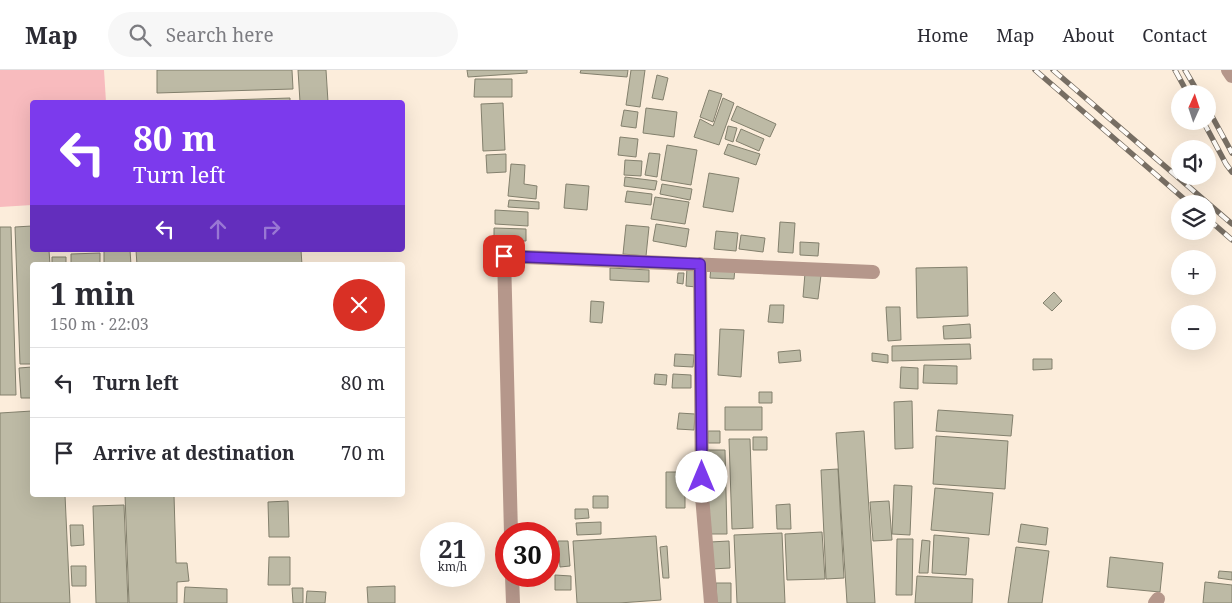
<!DOCTYPE html>
<meta charset="utf-8">
<style>
body{margin:0;font-family:"Noto Serif",serif;background:#f7f7f7;color:#2b2b33;height:100vh;display:flex;flex-direction:column;font-size:19px;white-space:nowrap}
*{box-sizing:border-box;margin:0}
p{font-size:16px;color:#7c7c81}
.icon{flex:none;width:28px;height:28px;fill:none;stroke:currentColor;stroke-width:2;stroke-linecap:round;stroke-linejoin:round}
.map{position:relative;flex:1;overflow:hidden}
.side{position:absolute;left:30px;top:192px;width:375px;height:235px;display:flex;flex-direction:column;background:#fff;border-radius:5px;box-shadow:0 5px 20px #0002}
.side>*{flex:none}
.guide{position:absolute;left:30px;top:30px;width:375px;height:152px;border-radius:5px;box-shadow:0 5px 20px #0002;background:#7c3aed;color:#fff;overflow:hidden}
.needle{width:32px;rotate:3deg}
.tools{position:absolute;left:1171px;top:15px;display:grid;gap:10px}
.tools a{display:grid;place-items:center;width:45px;height:45px;border-radius:50%;background:#fff;box-shadow:0 5px 20px #0002;font-size:25px}
.speed{position:absolute;left:420px;top:452px;display:flex;gap:10px;font-size:25px;font-weight:700;text-align:center}
.speed>*{display:grid;place-content:center;width:65px;height:65px;border-radius:50%;background:#fff;box-shadow:0 5px 20px #0002;line-height:1}
.speed small{font-size:12px;font-weight:400}
.speed .limit{border:8px solid #d22;background:#fff;color:#111}
.pin{position:absolute;display:grid;place-items:center;width:42px;height:42px;color:#fff;margin:-21px;border-radius:10px;box-shadow:0 2px 8px #0006}
.me{position:absolute;width:55px;margin:-28px;rotate:0deg;stroke-linejoin:round;filter:drop-shadow(0 0 4px #0008)}
.turn{display:flex;align-items:center;gap:18px;height:105px;padding:0 20px;font-size:22px}
.turn .icon{width:65px;height:65px;stroke-width:2.5}
.turn b{display:block;font-size:35px;line-height:42px}
.lanes{display:flex;align-items:center;height:48px;padding:0 20px;background:#0003;justify-content:center;gap:25px;direction:ltr}
.lanes .off{opacity:.35}
.round{display:grid;place-items:center;flex:none;width:52px;height:52px;border-radius:26px;background:#f7f7f7}
.head{display:flex;align-items:center;justify-content:space-between;height:85px;padding:0 20px}
h1{font-size:30px;font-weight:700;line-height:38px}
ul{padding:0;list-style:none}
li{display:flex;align-items:center;gap:15px;height:70px;padding:0 20px;border-top:1px solid #e1e1e2}
li div{flex:1}
li b{display:block;font-size:19px}
li em{font-style:normal}
header{display:flex;align-items:center;gap:30px;box-sizing:border-box;height:70px;padding:0 25px;background:#fff;border-bottom:1px solid #e1e1e2}
header strong{font-size:24px}
nav{display:flex;gap:28px;margin-inline-start:auto;font-size:18px}
.search{width:350px;height:45px;background:#f7f7f7;display:flex;align-items:center;gap:12px;box-sizing:border-box;padding:0 18px;border-radius:28px;color:#7c7c81;font-size:19px}
.map>svg:first-child{display:block}
</style>
<header>
<strong>Map</strong>
<div class="search"><svg class="icon" aria-label="search" viewBox="0 0 24 24"><circle cx="10" cy="10" r="6"/><path d="M15 15l6 6"/></svg>Search here</div>
<nav><a>Home</a><a>Map</a><a>About</a><a>Contact</a></nav>
</header>
<div class="map">
<svg width="1232" height="533" viewBox="0 0 1232 533">
<rect width="100%" height="100%" fill="#fceddb"/>
<!-- green -->
<path fill="#f8bbbe" d="M0 0H104L106 32H32V135L0 137Z"/>
<!-- building -->
<path fill="#bdbaa5" stroke="#83806d" d="M157 0H292L293 19 157 23Z
M298 0H326L328 32H300Z
M467 0H527V3L468 7Z
M581 0H628L627 7 580 3Z
M631 0H645L640 37 626 35Z
M657 5 668 8 663 30 652 28Z
M475 9H512V27H474Z
M709 20 722 24 713 52 700 47Z
M290 28V32H166Z
M723 28 734 33 719 75 694 67 700 49 713 56Z
M503 33 505 80 483 81 481 34Z
M737 36 776 54 770 67 731 50Z
M646 38 677 42 674 67 643 63Z
M624 40 638 42 636 58 621 56Z
M728 56 737 58 733 72 725 69Z
M741 59 764 69 759 81 736 71Z
M620 67 638 69 636 87 618 85Z
M728 74 760 84 756 95 724 84Z
M667 75 697 80 691 115 661 110Z
M649 83 660 84 657 107 645 105Z
M506 84V102L487 103 486 85Z
M625 90 642 91 641 106 624 105Z
M511 94 525 95 524 114 537 116 536 129 508 126Z
M709 103 739 108 733 142 703 137Z
M625 107 657 111 655 120 624 116Z
M566 114 589 116 587 140 564 138Z
M662 114 692 119 690 130 660 124Z
M627 121 652 124 651 135 625 132Z
M655 127 689 132 685 154 651 149Z
M509 130 539 132V139L508 137Z
M495 140 528 142V156L495 154Z
M780 152 795 153 793 183 778 182Z
M656 154 689 159 686 177 653 171Z
M626 155 649 157 646 186 623 184Z
M32 156V180H49L50 195H32V294H20L15 157Z
M0 157H11L16 325H0Z
M494 158 526 159V171L494 170Z
M716 161 738 163 736 181 714 179Z
M741 165 765 168 763 182 739 179Z
M800 172 819 173 818 186 800 185Z
M104 180H130L131 195H104Z
M136 180H301L302 195H137Z
M100 183V195H71V184Z
M52 187H66V195H52Z
M711 196 735 198 734 209 710 208Z
M687 197H697L696 217 686 216Z
M967 197 968 246 917 248 916 198Z
M610 198 649 200V212L610 210Z
M678 203H684L683 214 677 213Z
M805 203 821 205 818 229 803 227Z
M1054 222 1062 231 1052 241 1043 233Z
M591 231 604 232 602 253 590 252Z
M770 235H784L783 253 768 252Z
M886 237H900L901 270 888 271Z
M970 254 971 268 944 269 943 256Z
M720 259 744 260 741 307 718 305Z
M970 274 971 289 892 291V276Z
M800 280 801 291 779 293 778 282Z
M872 283 888 285V293L872 291Z
M675 284 694 285 693 297 674 296Z
M1033 289H1052V299L1033 300Z
M924 295 957 296V314L923 313Z
M32 297V328H21L19 298Z
M901 297 918 298V319L900 318Z
M655 304 667 305 666 315 654 314Z
M673 304 691 305V318H672Z
M759 322H772V333H759Z
M912 331 913 378 895 379 894 332Z
M725 337H762V360H725Z
M938 340 1013 345 1011 366 936 361Z
M32 341V425H65L70 533H0V343Z
M679 343 695 344 694 360 677 359Z
M708 361H720V373H708Z
M864 361 875 533H847L836 363Z
M936 366 1008 371 1005 419 933 414Z
M753 367H767V380H753Z
M729 369H750L753 458 732 459Z
M707 380H725L727 464H709Z
M838 399 844 508 826 509 821 400Z
M666 402H685V438H666Z
M894 415 912 416 910 465 892 464Z
M935 418 993 423 989 465 931 460Z
M125 425H174L176 493H187L189 511 177 512V533H129Z
M593 426H608V438H593Z
M288 431 289 467H269L268 432Z
M889 431 892 470 873 471 870 432Z
M790 434 791 459H777L776 435Z
M124 435 128 533H96L93 436Z
M575 439H588L589 448 575 449Z
M601 452V464L577 465 576 453Z
M1021 454 1048 458 1046 475 1018 472Z
M70 455H83L84 475 71 476Z
M822 462 825 509 787 510 785 464Z
M782 463 785 533H737L734 465Z
M934 465 969 468 966 505 932 503Z
M656 466 661 530 619 533H577L573 471Z
M897 469H913L912 525H896Z
M922 470 930 471 928 503H919Z
M558 471H568L570 496 560 497Z
M729 471 730 498 711 499 710 472Z
M667 476 669 508H663L660 477Z
M1016 477 1049 481 1042 533H1008Z
M269 487H290V515H268Z
M1110 487 1163 493 1160 522 1107 517Z
M71 496H86V516H72Z
M1219 501 1232 502V510L1218 508Z
M555 505 571 506V520H555Z
M917 506 973 509 972 533H915Z
M1205 512 1232 515V533H1203Z
M716 513H731V533H717Z
M395 516V533H368L367 517Z
M185 517 227 519V533H184Z
M292 518H303V533H293Z
M307 521 326 522 325 533H306Z"/>
<g fill="none" stroke-linecap="round" stroke-linejoin="round">
<!-- minor -->
<path stroke="#b5978b" stroke-width="14" d="M1228 0 1232 6
M700 194 702 426 711 533
M511 464 504 186 873 202
M512 506 513 533
M1155 533 1158 529"/>
<!-- rail casing -->
<g stroke="#776e63" stroke-width="5.5">
<path id="rail" d="M1035 0 1190 134
M1053 0 1232 154
M1175 0 1188 24
M1185 0 1199 24
M1208 39 1232 83
M1203 51 1226 94 1232 102
M1208 149 1232 170"/>
</g>
<!-- rail -->
<use href="#rail" stroke="#fffcf8" stroke-width="4" stroke-dasharray="11" stroke-linecap="butt"/>
</g>
<g fill="none" stroke-linecap="round" stroke-linejoin="round">
<!-- route casing -->
<g stroke="#51269a" stroke-width="12">
<path id="route" d="M504 186 700 194 702 407"/>
</g>
<!-- route -->
<use href="#route" stroke="#7c3aed" stroke-width="9"/>
</g>
</svg>
<div class="tools">
<a><svg class="needle" viewBox="-14 -14 28 28"><path d="M0-13l5 13h-10z" fill="#e53935"/><path d="M0 13l5-13h-10z" fill="#7c7c81"/></svg></a>
<a><svg class="icon" aria-label="sound" viewBox="0 0 24 24"><path d="M4 9h4l5-4v14l-5-4H4zM17 9q2 3 0 6"/></svg></a>
<a><svg class="icon" aria-label="layers" viewBox="0 0 24 24"><path d="M12 4l9 5-9 5-9-5zM3 14l9 5 9-5"/></svg></a>
<a>+</a>
<a>−</a>
</div>
<div class="speed"><div>21<small>km/h</small></div><div class="limit">30</div></div>
<div class="pin" style="left:504px;top:186px;background:#d93025"><svg class="icon" aria-label="arrive" viewBox="0 0 24 24"><path d="M6 21V4h12l-3 4 3 4H6"/></svg></div>
<svg class="me" style="left:702px;top:407px" viewBox="-20 -20 40 40"><circle r="19" fill="#fff"/><path d="M0-13L10 11 0 6-10 11z" fill="#7c3aed"/></svg>
<div class="guide">
<div class="turn"><svg class="icon" aria-label="left" viewBox="0 0 24 24"><path d="M17 20v-9H6M10 6l-5 5 5 5"/></svg><div><b>80 m</b>Turn left</div></div>
<div class="lanes"><svg class="icon" aria-label="left" viewBox="0 0 24 24"><path d="M17 20v-9H6M10 6l-5 5 5 5"/></svg><svg class="icon off" aria-label="ahead" viewBox="0 0 24 24"><path d="M12 20V5M6 11l6-6 6 6"/></svg><svg class="icon off" aria-label="right" viewBox="0 0 24 24"><path d="M7 20v-9h11M14 6l5 5-5 5"/></svg></div>
</div>
<section class="side">
<div class="head"><div><h1>1 min</h1><p>150 m · 22:03</p></div><a class="round" style="background:#d93025;color:#fff"><svg class="icon" aria-label="close" viewBox="0 0 24 24"><path d="M6 6l12 12M18 6L6 18"/></svg></a></div>
<ul>
<li><svg class="icon" aria-label="left" viewBox="0 0 24 24"><path d="M17 20v-9H6M10 6l-5 5 5 5"/></svg><div><b>Turn left</b></div><em>80 m</em></li>
<li><svg class="icon" aria-label="arrive" viewBox="0 0 24 24"><path d="M6 21V4h12l-3 4 3 4H6"/></svg><div><b>Arrive at destination</b></div><em>70 m</em></li>
</ul>
</section>
</div>
